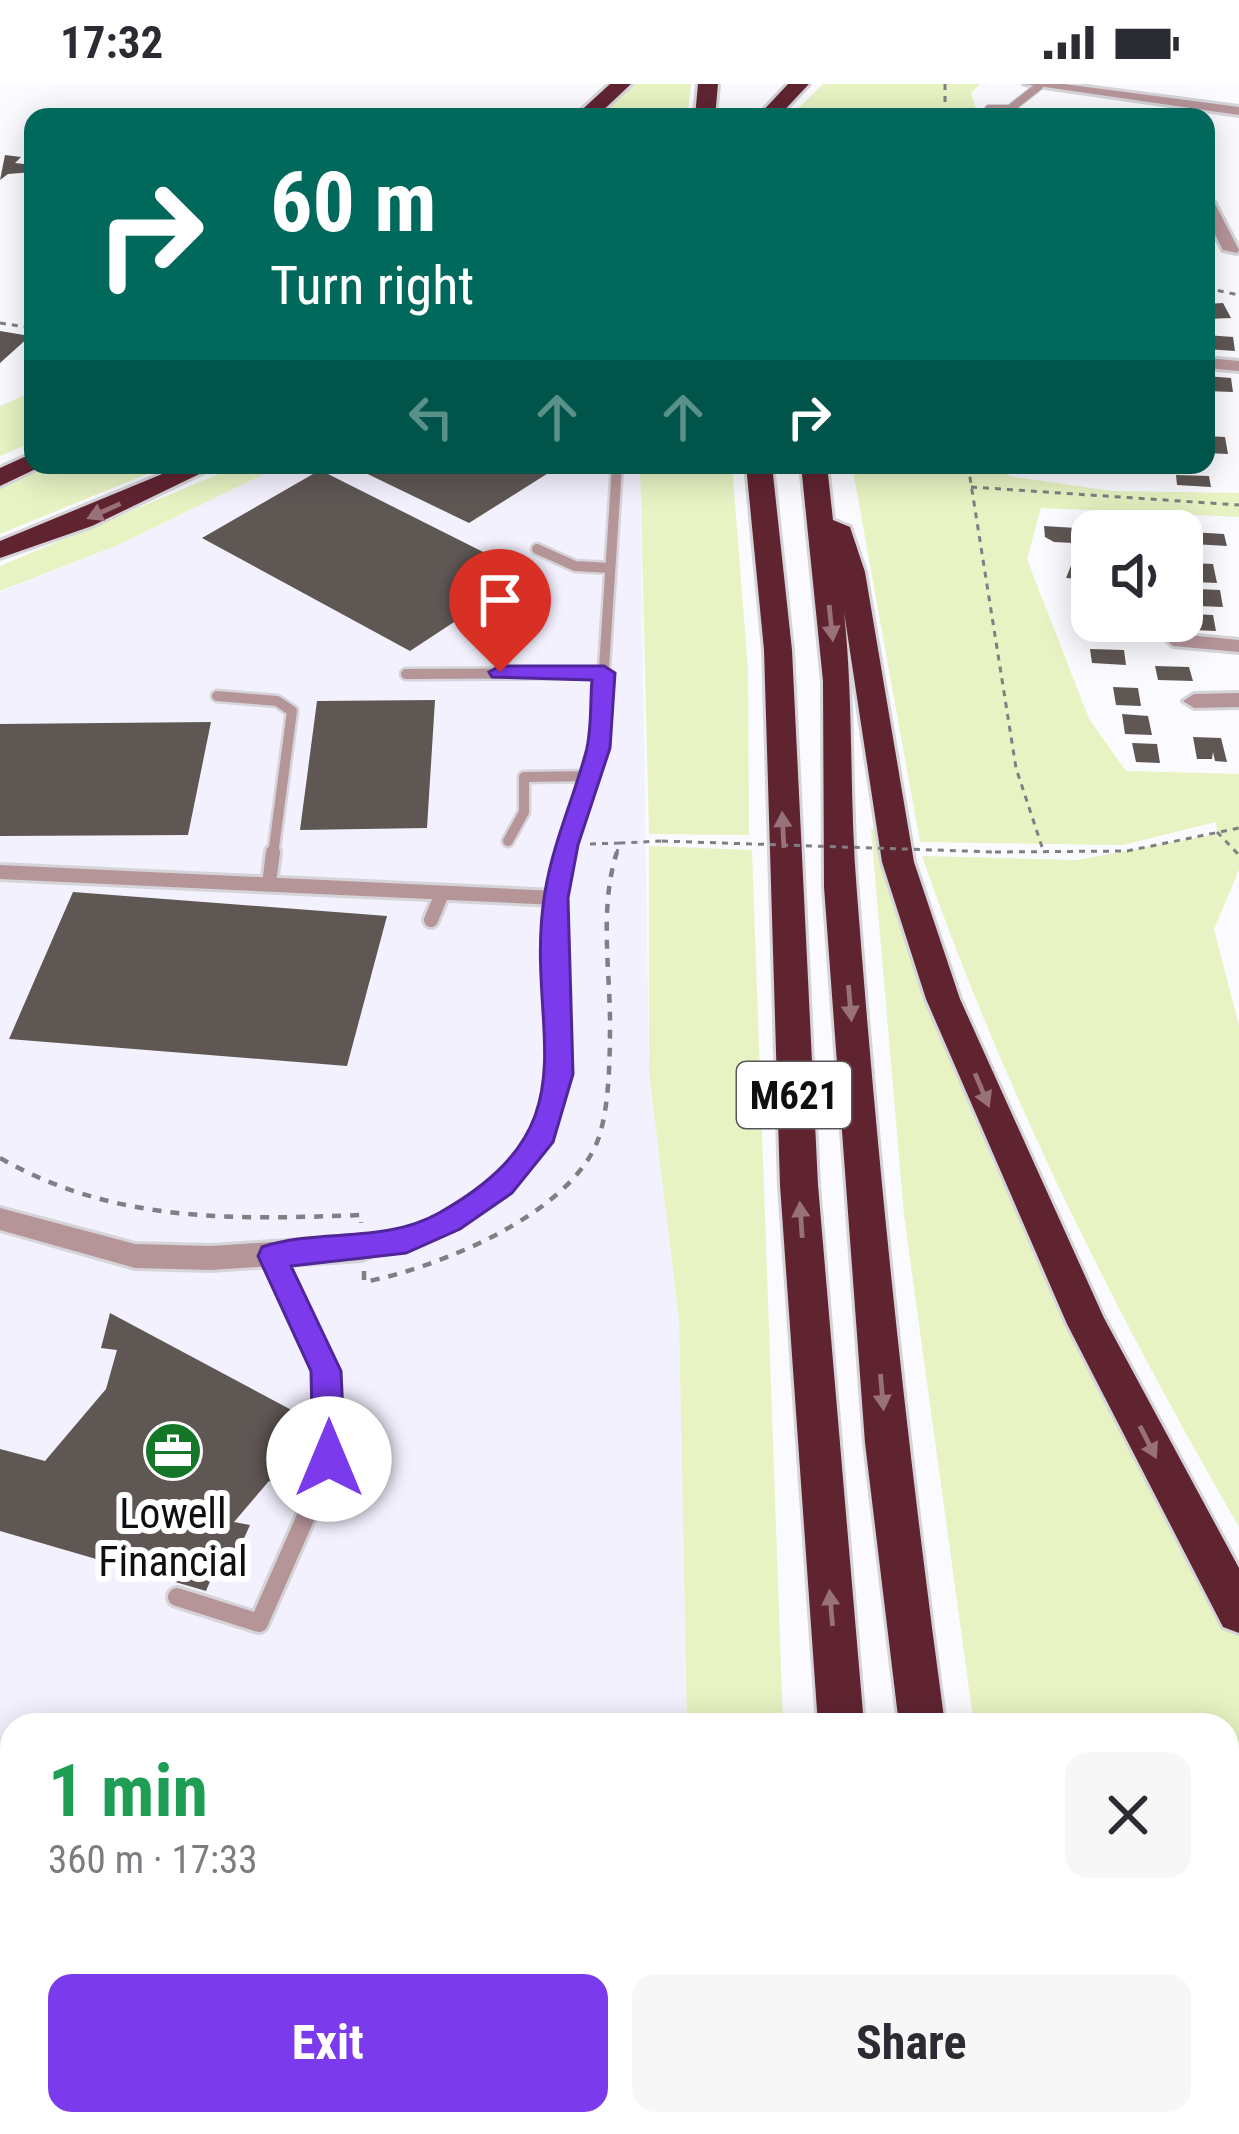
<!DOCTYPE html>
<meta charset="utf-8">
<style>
body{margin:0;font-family:"Roboto Condensed",sans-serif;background:#f7f7f7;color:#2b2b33;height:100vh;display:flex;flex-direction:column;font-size:45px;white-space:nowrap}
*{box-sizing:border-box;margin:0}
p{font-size:39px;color:#7c7c81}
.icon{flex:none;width:66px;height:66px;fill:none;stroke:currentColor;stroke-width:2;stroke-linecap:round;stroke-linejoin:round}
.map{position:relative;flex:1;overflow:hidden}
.drawer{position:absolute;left:0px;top:1629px;width:1239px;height:423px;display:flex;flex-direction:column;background:#fff;border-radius:36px 36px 0 0;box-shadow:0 6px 30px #0003}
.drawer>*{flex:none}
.guide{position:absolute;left:24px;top:24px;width:1191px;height:366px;border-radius:24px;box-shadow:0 6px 30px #0003;background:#00695c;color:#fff;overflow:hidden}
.controls{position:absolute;left:1071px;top:426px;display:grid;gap:24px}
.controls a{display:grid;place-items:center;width:132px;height:132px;border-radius:24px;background:#fff;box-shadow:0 6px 30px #0003;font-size:60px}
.pin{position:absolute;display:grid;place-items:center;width:102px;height:102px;color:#fff;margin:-123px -51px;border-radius:50% 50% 50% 0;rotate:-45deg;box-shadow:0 0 12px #0007}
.pin .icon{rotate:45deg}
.me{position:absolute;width:132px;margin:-66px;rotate:0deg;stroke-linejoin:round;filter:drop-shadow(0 0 9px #0008)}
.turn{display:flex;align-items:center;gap:42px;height:252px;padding:0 48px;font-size:54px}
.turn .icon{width:156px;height:156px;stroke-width:2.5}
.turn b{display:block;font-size:84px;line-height:102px}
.lanes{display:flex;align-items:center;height:114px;padding:0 48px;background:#0003;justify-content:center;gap:60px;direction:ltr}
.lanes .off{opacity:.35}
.round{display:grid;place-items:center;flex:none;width:126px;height:126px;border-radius:24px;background:#f7f7f7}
.headline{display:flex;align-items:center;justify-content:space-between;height:204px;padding:0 48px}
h1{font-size:72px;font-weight:700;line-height:90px;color:#1e9e55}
.button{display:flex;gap:24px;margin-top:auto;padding:24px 48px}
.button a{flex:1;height:138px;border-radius:24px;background:#7c3aed;color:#fff;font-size:48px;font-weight:700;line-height:138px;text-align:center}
.button a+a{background:#f7f7f7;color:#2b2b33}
.status{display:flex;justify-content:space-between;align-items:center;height:84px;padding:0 60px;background:#fff;direction:ltr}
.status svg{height:33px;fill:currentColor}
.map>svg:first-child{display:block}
</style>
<div class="status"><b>17:32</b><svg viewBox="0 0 49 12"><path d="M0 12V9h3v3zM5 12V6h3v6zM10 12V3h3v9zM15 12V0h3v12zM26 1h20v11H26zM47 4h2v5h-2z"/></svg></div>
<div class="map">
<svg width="1239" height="2050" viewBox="0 0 1239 2050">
<rect width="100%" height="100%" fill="#fbfaff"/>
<!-- built -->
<path fill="#f3f1fe" d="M283 381H640L649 988 679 1236 687 1641H12V1704L0 1699V508L118 461Z"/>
<!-- green -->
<path fill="#e7f3c3" d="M634 0H691L687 33H602Z
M823 0H980L971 9 979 33H789Z
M33 308V358L0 372V322Z
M47 381H169L0 450V403Z
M240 381H283L118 461 0 507V482Z
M640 381H732L748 586 749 751 649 750Z
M852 381H1007L1008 392 1112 407 1239 409V433L1041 424 1027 475 1089 635 1126 687 1239 690V786L1214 845 1239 942V1443C1114 1226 1004 1008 922 772L1077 776 1217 750 1216 738 1123 761 920 758Z
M871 745H878L914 877 993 1078 1043 1183 1239 1538V2050H1031L1029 2040H1227V1641H974L904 1131Z
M649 762 752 766 783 1641H687L679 1236 649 988Z
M0 1929 12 1931V2040H612L642 2050H0Z"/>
<!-- building -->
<path fill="#5f5754" d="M5 71 21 73 15 79 33 81V88L8 90 0 96Z
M1223 219 1231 234 1206 235V220Z
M0 247 30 252 0 279Z
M1206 251 1233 253 1235 267 1206 265Z
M1206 292 1231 294 1233 308 1206 307Z
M1206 352 1225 353 1228 370 1206 369Z
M349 381H561L469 439Z
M320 386 527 490 410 567 202 454Z
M1176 391 1209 392 1211 403 1177 401Z
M1044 442 1092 445V460L1054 458 1045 453Z
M1191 448 1224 450 1227 462 1193 460Z
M1072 479 1092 480V496L1066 494Z
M1191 479 1213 480 1217 499 1195 498Z
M1196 505 1220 506 1223 523 1199 522Z
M1191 530 1213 531 1216 547 1193 546Z
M1090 565 1124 566 1126 581 1092 579Z
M1155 582 1189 583 1193 597 1158 596Z
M1113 603 1138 604 1141 622 1116 621Z
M435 616 427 744 300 746 317 617Z
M1122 630 1148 632 1152 651 1125 650Z
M211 638 188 751 0 752V640Z
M1193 653 1221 654 1227 678 1215 677 1213 668 1212 675H1197Z
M1132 659 1157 660 1160 679 1136 678Z
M73 808 387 832 347 982 9 955Z
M110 1229 314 1338 291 1368 303 1375 283 1402 269 1397 234 1438 250 1441 236 1472 223 1466 206 1507 0 1447V1365L45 1377 106 1305 117 1266 101 1264Z"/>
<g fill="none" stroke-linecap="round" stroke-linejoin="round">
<!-- lane-far3 casing -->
<g stroke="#d5d4d9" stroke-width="10">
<path id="lane-far3" d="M989 25H1010L1039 2"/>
</g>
<!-- lane-far2 casing -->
<g stroke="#d5d4d9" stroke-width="15">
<path id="lane-far2" d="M537 465 575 482 610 484
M500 588 505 571
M406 590 603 589
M217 612 277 617 292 627 273 771
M508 757 524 728V693L591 692
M566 771 599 662 617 381"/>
</g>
<!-- lane-far1 casing -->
<g stroke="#d5d4d9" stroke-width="20">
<path id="lane-far1" d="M0 788 556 814
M269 800 273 768
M431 836 441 812
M362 1164C467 1143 563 1078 562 961 561 895 548 832 566 768
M272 1172 318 1276 328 1330"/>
</g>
<!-- lane casing -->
<g stroke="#d5d4d9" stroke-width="24">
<path id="lane" d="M177 1513 259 1539 322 1396 328 1327"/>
</g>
<!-- street casing -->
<g stroke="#d5d4d9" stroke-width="6">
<path id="street" d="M1024 0H1064L1239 23V31Z
M1206 113 1214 118 1239 166 1237 169 1223 166 1206 133Z
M1206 274 1239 277V287L1206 284Z
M1146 537H1169L1187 551 1239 556V568L1173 562Z
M1239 609V623L1194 624 1183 617 1194 610Z
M0 1124 135 1160 211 1162 362 1152 372 1156 376 1164 372 1172 362 1176 211 1186 135 1184 0 1146Z"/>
</g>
<!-- primary casing -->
<g stroke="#d5d4d9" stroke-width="6">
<path id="primary" d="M0 1747 12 1752V1793L0 1788Z
M0 1886 12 1887V1929L0 1928Z
M658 2040H727L731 2050H662Z"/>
</g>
<!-- highway casing -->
<g stroke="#d5d4d9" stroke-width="6">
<path id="highway" d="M610 0H631L596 33H574Z
M698 0H718L715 33H695Z
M788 0H809L778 33H757Z
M33 369V381L42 382 0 402V384Z
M184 381H218L92 442 0 474V457Z
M746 381H772L792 566 818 1101 864 1641H818L780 1101 764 566Z
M801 381H827L833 436 850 443 865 488 914 778 960 915 1104 1234 1239 1484V1549L1223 1543 1067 1240 926 915 882 778 844 528C854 621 849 715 857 809 878 1087 907 1364 945 1641H899L865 1359 824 803 823 597Z
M846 2040H898L899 2050H847Z
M942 2040H994L995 2050H943Z"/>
</g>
<!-- path-far2 -->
<path stroke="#807f83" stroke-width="3" stroke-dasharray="6 6" stroke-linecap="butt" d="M945 0V33
M1206 204 1239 211
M0 239 33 244
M968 381 1016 684 1044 769
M971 403 1239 421
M1217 748 1239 771
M590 760 620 759
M995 768 1127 767 1239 744
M616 771 620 759 662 757"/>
<!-- path-far1 -->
<path stroke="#807f83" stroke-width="4.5" stroke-dasharray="9 9" stroke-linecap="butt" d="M0 1074C114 1139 233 1136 361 1131V1139
M364 1187V1198C437 1184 573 1130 599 1053 610 1019 610 968 610 933 609 879 600 820 617 768"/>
<!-- path -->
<path stroke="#807f83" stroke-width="6" stroke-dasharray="12 12" stroke-linecap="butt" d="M768 2040 789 2050"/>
<!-- lane-far3 -->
<use href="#lane-far3" stroke="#b69599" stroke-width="8"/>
<!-- lane-far2 -->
<use href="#lane-far2" stroke="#b69599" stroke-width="10"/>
<!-- lane-far1 -->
<use href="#lane-far1" stroke="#b69599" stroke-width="14"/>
<!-- lane -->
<use href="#lane" stroke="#b69599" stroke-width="18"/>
<!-- street -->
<use href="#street" fill="#b69599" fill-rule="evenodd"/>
<!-- primary -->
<use href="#primary" fill="#78424c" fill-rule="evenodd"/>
<!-- highway -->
<use href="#highway" fill="#602431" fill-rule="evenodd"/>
<!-- path-bridge -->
<path stroke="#807f83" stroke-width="3" stroke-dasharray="6 6" stroke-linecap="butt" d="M662 757 995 768"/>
</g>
<!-- one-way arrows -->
<defs><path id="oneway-solid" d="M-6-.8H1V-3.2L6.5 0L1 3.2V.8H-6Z" transform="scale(3)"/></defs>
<g fill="#987179">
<use href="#oneway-solid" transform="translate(104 427) rotate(156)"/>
<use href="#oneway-solid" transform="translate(831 539) rotate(84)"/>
<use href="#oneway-solid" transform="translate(783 746) rotate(-93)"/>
<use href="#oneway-solid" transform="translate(850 919) rotate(85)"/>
<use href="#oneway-solid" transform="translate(982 1006) rotate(67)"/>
<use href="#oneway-solid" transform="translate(801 1136) rotate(-94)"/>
<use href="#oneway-solid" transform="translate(882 1308) rotate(85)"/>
<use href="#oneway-solid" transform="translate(1148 1358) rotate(63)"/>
<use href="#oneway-solid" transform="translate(831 1524) rotate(-95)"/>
</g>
<!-- route -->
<path fill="#7c3aed" stroke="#51269a" stroke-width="3" d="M500 582H604L615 589 610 664 578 761 568 814 573 990 553 1058 512 1109 460 1145 406 1169 291 1182 341 1287 345 1375 340 1385 329 1389 318 1385 313 1375 311 1287 258 1172 262 1163C320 1144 384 1160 439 1129 601 1038 522 946 545 808 553 759 573 716 586 668 592 645 590 619 592 596L492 593 489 588Z"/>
<!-- icons -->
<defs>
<g id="office-disc" transform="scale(3)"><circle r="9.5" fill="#147627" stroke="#fff"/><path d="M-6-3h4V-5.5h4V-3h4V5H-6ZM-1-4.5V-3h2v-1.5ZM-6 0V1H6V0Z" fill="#fff"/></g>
</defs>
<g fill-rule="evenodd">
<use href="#office-disc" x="173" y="1367"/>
</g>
<g text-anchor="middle" stroke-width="12" stroke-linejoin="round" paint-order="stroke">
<!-- shield labels -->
<rect fill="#fff" stroke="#575658" stroke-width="3" x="737" y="978" width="114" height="66" rx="9"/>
<g font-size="39" font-weight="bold" fill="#0f0e11">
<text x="794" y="1025">M621</text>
</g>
<!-- poi labels -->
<g font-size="42" fill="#0f0e11" stroke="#fff">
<text x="173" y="1444">Lowell<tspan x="173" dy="48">Financial</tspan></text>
</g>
</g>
</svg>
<div class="controls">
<a><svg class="icon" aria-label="sound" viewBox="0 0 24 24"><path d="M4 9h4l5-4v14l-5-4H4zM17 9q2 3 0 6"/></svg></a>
</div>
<div class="pin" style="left:500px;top:588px;background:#d93025"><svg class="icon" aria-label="arrive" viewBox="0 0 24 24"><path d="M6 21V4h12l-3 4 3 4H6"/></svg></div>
<svg class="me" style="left:329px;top:1375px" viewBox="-20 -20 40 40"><circle r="19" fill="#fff"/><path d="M0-13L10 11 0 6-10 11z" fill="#7c3aed"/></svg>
<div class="guide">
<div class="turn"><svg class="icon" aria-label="right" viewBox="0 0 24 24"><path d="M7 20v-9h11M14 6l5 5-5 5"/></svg><div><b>60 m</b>Turn right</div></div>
<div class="lanes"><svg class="icon off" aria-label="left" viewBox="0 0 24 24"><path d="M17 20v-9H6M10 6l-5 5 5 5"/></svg><svg class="icon off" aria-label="ahead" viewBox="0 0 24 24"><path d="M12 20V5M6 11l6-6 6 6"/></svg><svg class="icon off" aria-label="ahead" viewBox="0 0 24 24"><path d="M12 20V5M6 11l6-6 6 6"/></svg><svg class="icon" aria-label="right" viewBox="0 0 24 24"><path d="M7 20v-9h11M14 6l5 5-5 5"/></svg></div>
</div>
<section class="drawer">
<div class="headline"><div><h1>1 min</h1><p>360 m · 17:33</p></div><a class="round"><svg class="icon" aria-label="close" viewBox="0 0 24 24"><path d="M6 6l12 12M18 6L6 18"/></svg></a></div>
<div class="button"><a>Exit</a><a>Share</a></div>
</section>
</div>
